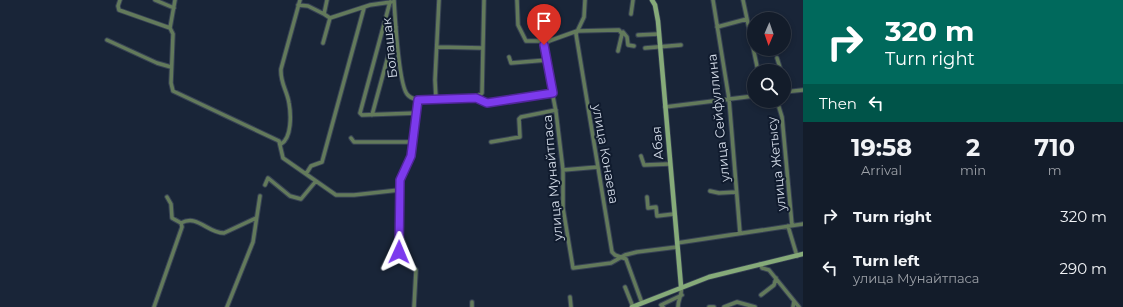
<!DOCTYPE html>
<meta charset="utf-8">
<style>
body{margin:0;font-family:Montserrat,sans-serif;background:#202936;color:#f1f3f6;height:100vh;display:flex;flex-direction:column;font-size:15px;white-space:nowrap}
*{box-sizing:border-box;margin:0}
p{font-size:13px;color:#9da1a8}
.icon{flex:none;width:22px;height:22px;fill:none;stroke:currentColor;stroke-width:2;stroke-linecap:round;stroke-linejoin:round}
.map{position:relative;flex:1;overflow:hidden}
.drawer{display:flex;flex-direction:column;background:#131c2a;width:320px}
.drawer>*{flex:none}
.banner{background:#00695c;color:#fff;overflow:hidden}
.needle{width:26px;rotate:182deg}
.fabs{position:absolute;left:747px;top:12px;display:grid;gap:8px}
.fabs a{display:grid;place-items:center;width:44px;height:44px;border-radius:50%;background:#131c2a;box-shadow:0 2px 6px #0003,0 0 0 1px #323a47;font-size:20px}
.pin{position:absolute;display:grid;place-items:center;width:34px;height:34px;color:#fff;margin:-41px -17px;border-radius:50% 50% 50% 0;rotate:-45deg;box-shadow:0 0 4px #0007}
.pin .icon{rotate:45deg}
.me{position:absolute;width:44px;margin:-22px;rotate:1deg;stroke-linejoin:round;filter:drop-shadow(0 0 3px #0008)}
.turn{display:flex;align-items:center;gap:14px;height:84px;padding:0 16px;font-size:18px}
.turn .icon{width:52px;height:52px;stroke-width:2.5}
.turn b{display:block;font-size:28px;line-height:34px}
.then{display:flex;align-items:center;height:38px;padding:0 16px;background:#0003;gap:8px;font-size:15px}
.eta{display:flex;justify-content:space-evenly;align-items:center;height:68px;text-align:center}
.eta b{font-size:24px;font-weight:700;line-height:28px}
ul{padding:0;list-style:none}
li{display:flex;align-items:center;gap:12px;height:52px;padding:0 16px}
li div{flex:1}
li b{display:block;font-size:15px}
li em{font-style:normal}
main{display:flex;flex:1;min-height:0}
.map>svg:first-child{display:block}
</style>
<main>
<div class="map">
<svg width="803" height="307" viewBox="0 0 803 307">
<rect width="100%" height="100%" fill="#192538"/>
<g fill="none" stroke-linecap="round" stroke-linejoin="round">
<!-- street casing -->
<g stroke="#374254" stroke-width="5.5">
<path id="street" d="M120 0 118 6 119 10 170 28
M155 0 174 8
M175 0 170 28 173 34 171 83 173 91 279 141 283 158 336 195H354L399 190
M327 0 324 14 330 18
M394 0C395 17 399 84 407 94 409 97 414 99 418 100L475 98 487 103 553 93
M517 0 518 25 526 41H549L577 31 619 30 622 34 618 51
M585 0 584 17 576 34 612 252 615 255 626 259 642 303
M713 0 729 99 740 233
M743 0 758 71
M390 2 360 113 362 115 417 113
M298 5 308 6 324 14
M631 14 633 0
M717 27 747 19
M623 32 627 37 628 45 634 46
M638 35 659 34
M107 40 157 63 171 67
M549 41 544 45V50L556 112 563 170V208L573 268 611 263 625 255 637 252 677 247
M323 43 330 18 370 5 391 2
M438 47 482 48
M645 48 681 45
M509 57 511 63 547 60
M777 58 781 71
M784 78 789 92
M784 92 803 90
M475 98 482 93 484 0
M436 99 435 80 439 0
M777 101 782 117 792 225
M665 107 754 96
M372 115 396 27
M351 138 354 142H413
M491 142 520 137 519 119 521 117 556 110
M281 144C292 138 291 114 289 103 287 90 280 83 281 69L300 0
M641 156 644 165 669 164
M563 170 598 167
M306 174 311 166 322 162 364 8
M265 185 268 178 290 196 301 199 316 181
M710 191 719 193 736 192
M647 197 648 208 656 207 657 216 674 214
M181 223C198 214 207 233 224 233L256 218
M788 226 797 256
M677 243 803 224
M760 264 762 268 769 270 799 307
M625 287 633 307
M761 295 774 285 776 278
M570 297 571 307
M472 302V307
M154 307 182 227 181 223 172 218 171 204 167 197
M227 307 253 242 260 196
M414 307 416 270 399 252V190L400 180 411 157 418 100
M663 307 661 305 682 295
M678 307C678 299 683 294 681 286
M709 307H714
M724 307 737 302 755 307
M793 307 794 301"/>
</g>
<!-- secondary casing -->
<g stroke="#374254" stroke-width="6">
<path id="secondary" d="M652 0 655 5 658 21 681 286
M632 307 709 277 803 254"/>
</g>
<!-- street -->
<use href="#street" stroke="#637a5b" stroke-width="3.5"/>
<!-- secondary -->
<use href="#secondary" stroke="#86ab79" stroke-width="4.5"/>
</g>
<g fill="none" stroke-linecap="round" stroke-linejoin="round">
<!-- route casing -->
<g stroke="#51269a" stroke-width="10">
<path id="route" d="M399 252 400 180 411 156 418 100 476 98 487 103 553 93 544 45"/>
</g>
<!-- route -->
<use href="#route" stroke="#7c3aed" stroke-width="7"/>
</g>
<g text-anchor="middle" stroke-width="4" stroke-linejoin="round" paint-order="stroke">
<!-- street labels -->
<g font-size="13" fill="#d2dae7" stroke="#101b2e">
<text transform="translate(389 48) rotate(-96)" y="5">Болашак</text>
<text transform="translate(718 118) rotate(-96)" y="5">улица Сейфуллина</text>
<text transform="translate(657 143) rotate(-94)" y="5">Абая</text>
<text transform="translate(606 154) rotate(80)" y="5">улица Конаева</text>
<text transform="translate(776 164) rotate(-96)" y="5">улица Жетысу</text>
<text transform="translate(552 178) rotate(-95)" y="5">улица Мунайтпаса</text>
</g>
</g>
</svg>
<div class="fabs">
<a><svg class="needle" viewBox="-14 -14 28 28"><path d="M0-13l5 13h-10z" fill="#e53935"/><path d="M0 13l5-13h-10z" fill="#9da1a8"/></svg></a>
<a><svg class="icon" aria-label="search" viewBox="0 0 24 24"><circle cx="10" cy="10" r="6"/><path d="M15 15l6 6"/></svg></a>
</div>
<div class="pin" style="left:544px;top:45px;background:#d93025"><svg class="icon" aria-label="arrive" viewBox="0 0 24 24"><path d="M6 21V4h12l-3 4 3 4H6"/></svg></div>
<svg class="me" style="left:399px;top:252px" viewBox="-20 -20 40 40"><path d="M0-17L14 15 0 8-14 15z" fill="#7c3aed" stroke="#fff" stroke-width="4"/></svg>
</div>
<section class="drawer">
<div class="banner">
<div class="turn"><svg class="icon" aria-label="right" viewBox="0 0 24 24"><path d="M7 20v-9h11M14 6l5 5-5 5"/></svg><div><b>320 m</b>Turn right</div></div>
<div class="then">Then<svg class="icon" aria-label="left" viewBox="0 0 24 24"><path d="M17 20v-9H6M10 6l-5 5 5 5"/></svg></div>
</div>
<div class="eta">
<div><b>19:58</b><p>Arrival</p></div>
<div><b>2</b><p>min</p></div>
<div><b>710</b><p>m</p></div>
</div>
<ul>
<li><svg class="icon" aria-label="right" viewBox="0 0 24 24"><path d="M7 20v-9h11M14 6l5 5-5 5"/></svg><div><b>Turn right</b></div><em>320 m</em></li>
<li><svg class="icon" aria-label="left" viewBox="0 0 24 24"><path d="M17 20v-9H6M10 6l-5 5 5 5"/></svg><div><b>Turn left</b><p>улица Мунайтпаса</p></div><em>290 m</em></li>
</ul>
</section>
</main>
